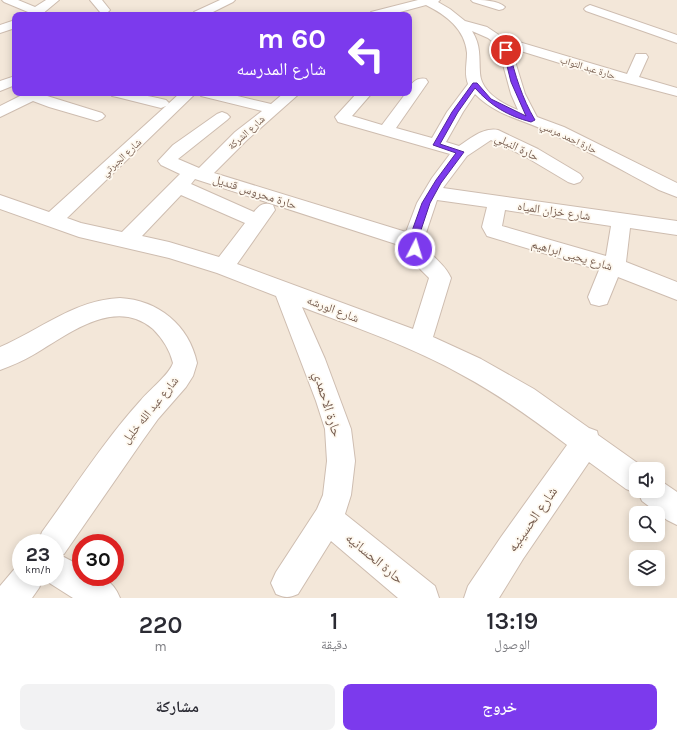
<!DOCTYPE html>
<html lang="ar">
<meta charset="utf-8">
<style>
body{margin:0;font-family:Karla,"Noto Naskh Arabic",sans-serif;background:#f2f2f3;color:#2b2b33;direction:rtl;height:100vh;display:flex;flex-direction:column;font-size:15px;white-space:nowrap}
*{box-sizing:border-box;margin:0}
p{font-size:13px;color:#7c7c81}
.icon{flex:none;width:22px;height:22px;fill:none;stroke:currentColor;stroke-width:2;stroke-linecap:round;stroke-linejoin:round}
.map{position:relative;height:598px;overflow:hidden;direction:ltr}
.panel{display:flex;flex-direction:column;background:#fff;flex:1}
.panel>*{flex:none}
.banner{position:absolute;left:12px;top:12px;width:400px;height:84px;border-radius:8px;box-shadow:0 2px 10px #0003;direction:rtl;background:#7c3aed;color:#fff;overflow:hidden}
.controls{position:absolute;left:629px;top:462px;display:grid;gap:8px}
.controls a{display:grid;place-items:center;width:36px;height:36px;border-radius:8px;background:#fff;box-shadow:0 2px 10px #0003;font-size:20px}
.speed{position:absolute;left:12px;top:534px;display:flex;gap:8px;font-size:20px;font-weight:700;text-align:center}
.speed>*{display:grid;place-content:center;width:52px;height:52px;border-radius:50%;background:#fff;box-shadow:0 2px 10px #0003;line-height:1}
.speed small{font-size:10px;font-weight:400}
.speed .limit{border:6px solid #d22;background:#fff;color:#111}
.pin{position:absolute;display:grid;place-items:center;width:34px;height:34px;color:#fff;margin:-17px;border:2px solid #fff;border-radius:50%;box-shadow:0 1px 4px #0007}
.me{position:absolute;width:44px;margin:-22px;rotate:5deg;stroke-linejoin:round;filter:drop-shadow(0 0 3px #0008)}
.turn{display:flex;align-items:center;gap:14px;height:84px;padding:0 20px;font-size:18px}
.turn .icon{width:52px;height:52px;stroke-width:2.5}
.turn b{display:block;font-size:28px;line-height:34px}
.eta{display:flex;justify-content:space-evenly;align-items:center;height:68px;text-align:center}
.eta b{font-size:24px;font-weight:600;line-height:28px}
.primary-button{display:flex;gap:8px;margin-top:auto;padding:8px 20px}
.primary-button a{flex:1;height:46px;border-radius:8px;background:#7c3aed;color:#fff;font-size:16px;font-weight:600;line-height:46px;text-align:center}
.primary-button a+a{background:#f2f2f3;color:#2b2b33}
.map>svg:first-child{display:block}
</style>
<div class="map">
<svg width="677" height="598" viewBox="0 0 677 598">
<rect width="100%" height="100%" fill="#fcf5ea"/>
<!-- residential -->
<path fill="#f3e7d9" fill-rule="evenodd" d="M0 0H677V598H0ZM15 15H409V93H15ZM636 469H658V491H636ZM636 513H658V535H636ZM21 543H55V577H21ZM81 543H115V577H81ZM636 557H658V579H636Z"/>
<g fill="none" stroke-linecap="round" stroke-linejoin="round">
<!-- street casing -->
<g stroke="#cebdb0" stroke-width="2">
<path id="street" d="M2 0H18L35 7 46 0H59L41 15H26L28 12 4 2Z
M90 0H102L110 10 108 12H100Z
M220 0H235L233 2 207 15H192L194 12Z
M418 0H440L438 2 450 9 465 21 487 27 502 37 627 74 636 54H646L648 57 639 77 677 88V96L605 77 511 48 525 94 537 117 564 127 677 183V197L659 190C623 171 587 150 550 133 523 119 498 117 475 94L463 112 446 142 459 146C470 139 483 127 498 130L538 149 580 174 583 178 580 182 574 184 568 182 526 157 491 140 467 156 443 188 677 221V235L630 228 626 262 677 282V300L618 277 607 304 599 306 591 304 588 297 599 270 487 236 482 227 487 207 437 200 423 242C430 257 444 262 451 278L433 337 481 359 534 389 589 428 597 431 598 435 646 469H636V491H658V479L677 492V525L667 520 642 501 638 492 636 493 626 489 589 462 523 559 499 598H464L468 586 501 537 567 445C534 420 501 396 464 376 413 347 357 328 302 307L325 359 351 429 355 461 351 495 345 514 435 586 439 598H398L331 541 298 594C289 598 285 598 276 594L271 583 276 572 317 509 323 495 327 461 325 429 316 401 276 296 217 273 169 258 79 237 0 209V195L49 212 166 106 161 108 117 97 112 96 110 93C130 93 146 95 166 100L169 103 166 106 180 93H196L67 218 81 223 122 232 180 174 161 165 158 161 173 145 217 114 222 112 227 114 230 117 227 120 178 159 199 168 235 132 262 111 201 96 199 93H225L271 104 284 93H300L247 140 214 173 406 232 417 203 432 178 450 154 338 122 335 117 357 93H372L352 116 382 125 406 93H409C409 83 417 77 426 79L428 82 396 128 432 138 447 112 468 84C464 73 467 64 467 53 465 29 446 15 426 5L389 15H369L371 12ZM472 31 488 38 498 46 511 94 518 110C503 104 481 92 480 73 479 57 481 45 472 31ZM195 179 405 247 412 261 429 278 413 329 237 264 275 210 273 205C264 202 260 204 254 212L191 184ZM181 195 245 223 219 257 169 242 142 236ZM505 210 611 226 606 256 502 226Z
M471 0C482 0 498 0 505 7L503 9 499 10 473 2Z
M590 5 677 35V43L586 11 584 9 586 7Z
M15 20V28L0 33V25Z
M15 76V85L0 91V81Z
M26 93H45L44 95 102 113 105 116 102 119 97 121 49 107 33 101 0 117V106Z
M120 298C158 300 189 325 197 363L193 376 186 387 158 419 143 440 64 554 60 555 81 566V577C101 577 112 578 120 598H73L43 579 39 588 32 598H0V586L17 566 21 564V577H55V543H38L42 532C74 488 104 441 141 400 149 390 169 375 173 363 170 350 162 338 153 329 115 296 67 335 33 355 23 361 11 366 0 370V347C40 330 74 300 120 298Z"/>
</g>
<!-- street -->
<use href="#street" fill="#fff" fill-rule="evenodd"/>
</g>
<!-- route -->
<path fill="#7c3aed" stroke="#51269a" d="M506 48 509 50C515 75 522 98 535 120L531 122C508 116 491 106 475 88L458 112 440 144 464 152 441 183 430 203 417 242 419 249 415 252 412 251 408 242 422 203 436 180 456 153 433 145 452 112 473 83H477L491 99 526 116 511 82 503 50Z"/>
<g text-anchor="middle" stroke-width="3.5" stroke-linejoin="round" paint-order="stroke">
<!-- far-street labels -->
<g font-size="10" fill="#765c4e" stroke="#fef9f0">
<text transform="translate(588 67) rotate(17)" y="4">حارة عبد التواب</text>
<text transform="translate(246 132) rotate(-42)" y="4">شارع الشركة</text>
<text transform="translate(569 137) rotate(25)" y="4">حارة احمد مرسي</text>
<text transform="translate(121 157) rotate(-43)" y="4">شارع الجبرتي</text>
</g>
<!-- street labels -->
<g font-size="12" fill="#765c4e" stroke="#fef9f0">
<text transform="translate(517 147) rotate(26)" y="4">حارة النيلي</text>
<text transform="translate(255 192) rotate(18)" y="4">حارة محروس قنديل</text>
<text transform="translate(554 211) rotate(8)" y="4">شارع خزان المياه</text>
<text transform="translate(572 255) rotate(16)" y="4">شارع يحيى ابراهيم</text>
<text transform="translate(333 309) rotate(21)" y="4">شارع الورشه</text>
<text transform="translate(150 410) rotate(-51)" y="4">شارع عبد الله خليل</text>
</g>
<!-- near-street labels -->
<g font-size="14" fill="#765c4e" stroke="#fef9f0">
<text transform="translate(328 404) rotate(73)" y="5">حارة الاحمدي</text>
<text transform="translate(532 519) rotate(-55)" y="5">شارع الحسينيه</text>
<text transform="translate(375 558) rotate(40)" y="5">حارة الحسانيه</text>
</g>
</g>
</svg>
<div class="controls">
<a><svg class="icon" aria-label="sound" viewBox="0 0 24 24"><path d="M4 9h4l5-4v14l-5-4H4zM17 9q2 3 0 6"/></svg></a>
<a><svg class="icon" aria-label="search" viewBox="0 0 24 24"><circle cx="10" cy="10" r="6"/><path d="M15 15l6 6"/></svg></a>
<a><svg class="icon" aria-label="layers" viewBox="0 0 24 24"><path d="M12 4l9 5-9 5-9-5zM3 14l9 5 9-5"/></svg></a>
</div>
<div class="speed"><div>23<small>km/h</small></div><div class="limit">30</div></div>
<div class="pin" style="left:506px;top:50px;background:#d93025"><svg class="icon" aria-label="arrive" viewBox="0 0 24 24"><path d="M6 21V4h12l-3 4 3 4H6"/></svg></div>
<svg class="me" style="left:415px;top:249px" viewBox="-20 -20 40 40"><circle r="17" fill="#7c3aed" stroke="#fff" stroke-width="3"/><path d="M0-11L8 9 0 5-8 9z" fill="#fff"/></svg>
<div class="banner">
<div class="turn"><svg class="icon" aria-label="left" viewBox="0 0 24 24"><path d="M17 20v-9H6M10 6l-5 5 5 5"/></svg><div><b>60 m</b>شارع المدرسه</div></div>
</div>
</div>
<section class="panel">
<div class="eta">
<div><b>13:19</b><p>الوصول</p></div>
<div><b>1</b><p>دقيقة</p></div>
<div><b>220</b><p>m</p></div>
</div>
<div class="primary-button"><a>خروج</a><a>مشاركة</a></div>
</section>
